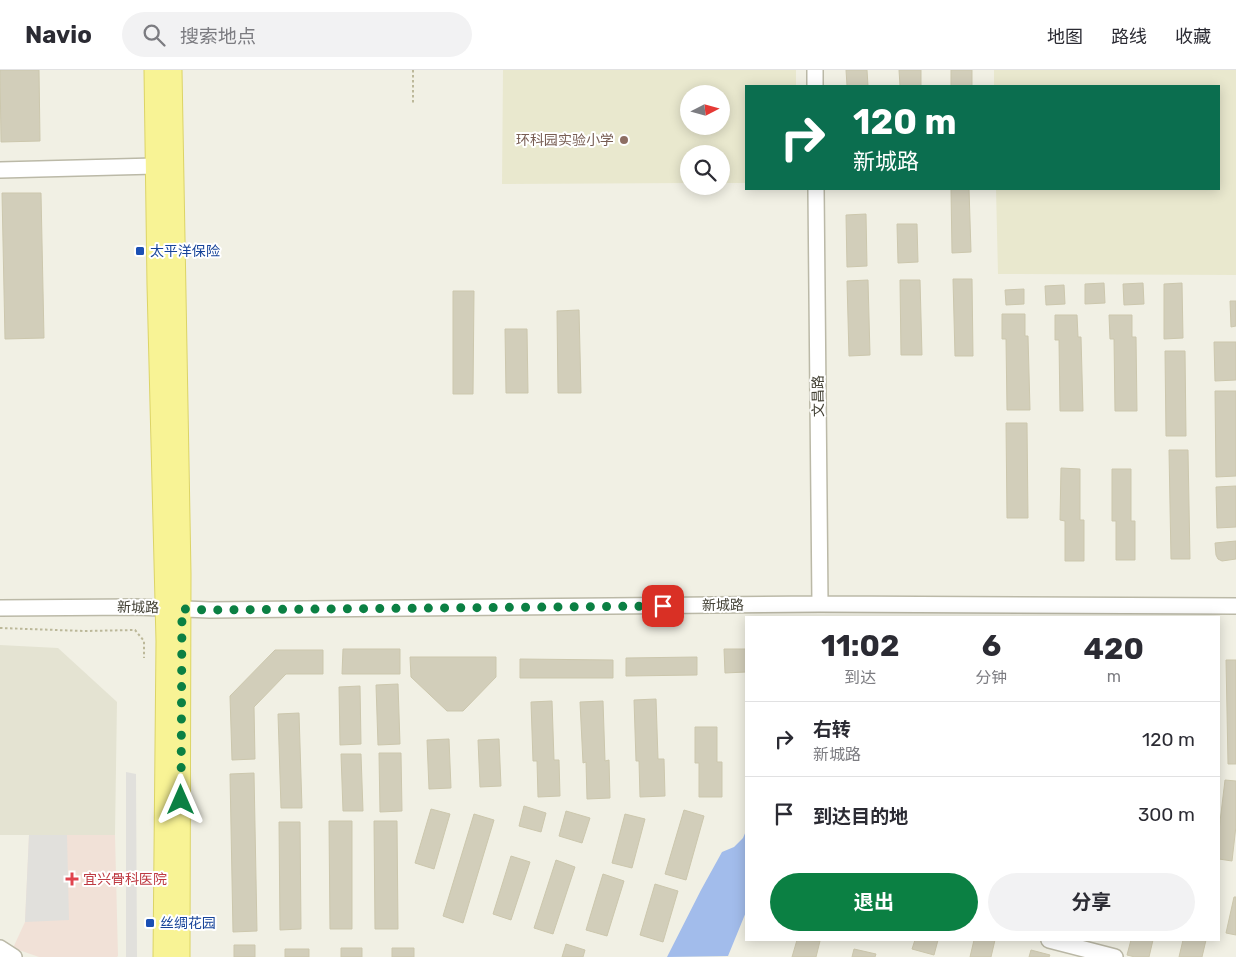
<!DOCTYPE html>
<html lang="zh">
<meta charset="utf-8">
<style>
body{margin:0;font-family:Rubik,"Noto Sans SC",sans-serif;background:#f2f2f3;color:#2b2b33;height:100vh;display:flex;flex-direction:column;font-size:19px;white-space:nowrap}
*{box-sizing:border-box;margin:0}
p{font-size:16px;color:#7c7c81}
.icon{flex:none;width:28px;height:28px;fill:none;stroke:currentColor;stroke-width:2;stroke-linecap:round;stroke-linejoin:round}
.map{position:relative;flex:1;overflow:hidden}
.details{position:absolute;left:745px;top:546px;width:475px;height:325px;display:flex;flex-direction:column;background:#fff;border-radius:0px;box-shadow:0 2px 12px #0003}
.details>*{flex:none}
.banner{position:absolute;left:745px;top:15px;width:475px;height:105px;border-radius:0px;box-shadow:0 2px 12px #0003;background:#0b6e4f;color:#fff;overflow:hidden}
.needle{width:32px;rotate:84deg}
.tools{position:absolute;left:680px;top:15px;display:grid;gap:10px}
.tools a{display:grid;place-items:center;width:50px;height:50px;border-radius:50%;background:#fff;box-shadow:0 2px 12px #0003;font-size:25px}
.pin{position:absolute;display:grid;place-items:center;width:42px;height:42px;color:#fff;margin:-21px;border-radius:10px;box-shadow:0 2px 8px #0006}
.me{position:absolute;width:55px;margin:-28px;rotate:0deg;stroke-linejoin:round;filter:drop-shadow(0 0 4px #0008)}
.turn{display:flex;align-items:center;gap:18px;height:105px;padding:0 25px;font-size:22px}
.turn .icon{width:65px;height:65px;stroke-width:2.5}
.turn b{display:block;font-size:35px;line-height:42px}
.eta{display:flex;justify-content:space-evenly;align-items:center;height:85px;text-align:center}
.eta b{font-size:30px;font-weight:700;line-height:35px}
.button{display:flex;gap:10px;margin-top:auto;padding:10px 25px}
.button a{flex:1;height:58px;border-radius:30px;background:#0b8043;color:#fff;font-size:20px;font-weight:700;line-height:58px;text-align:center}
.button a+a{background:#f2f2f3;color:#2b2b33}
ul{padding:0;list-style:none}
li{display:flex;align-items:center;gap:15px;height:75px;padding:0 25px;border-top:1px solid #e1e1e2}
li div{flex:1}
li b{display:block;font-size:19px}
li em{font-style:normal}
header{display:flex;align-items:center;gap:30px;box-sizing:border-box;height:70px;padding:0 25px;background:#fff;border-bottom:1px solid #e1e1e2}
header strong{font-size:24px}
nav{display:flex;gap:28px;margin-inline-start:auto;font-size:18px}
.search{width:350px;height:45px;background:#f2f2f3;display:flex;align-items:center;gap:12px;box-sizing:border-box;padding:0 18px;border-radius:28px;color:#7c7c81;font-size:19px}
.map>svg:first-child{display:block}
</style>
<header>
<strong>Navio</strong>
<div class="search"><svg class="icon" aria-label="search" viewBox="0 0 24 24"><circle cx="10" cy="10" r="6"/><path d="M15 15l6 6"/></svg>搜索地点</div>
<nav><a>地图</a><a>路线</a><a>收藏</a></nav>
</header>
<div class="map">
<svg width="1236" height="887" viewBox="0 0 1236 887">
<rect width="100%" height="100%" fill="#f1f0e4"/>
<!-- residential -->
<path fill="#e4e3d2" d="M0 575 58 578 117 632 115 765H0Z"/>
<!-- education -->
<path fill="#e9e8ce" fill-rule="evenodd" d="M503 0H796V16H746V113H721V84H689V113L502 114ZM689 24H721V56H689Z
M994 0H1236V205L998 204 996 119H1219V16H994Z"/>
<!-- medical -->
<path fill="#f1e1d7" d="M29 765H115L118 886 117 887H39L13 878 25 852Z"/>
<!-- parking -->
<path fill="#e1e0dc" d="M126 702 136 704 137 887H126Z
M29 765H67L69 850 25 852Z"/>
<!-- water -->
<path fill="#a2bceb" d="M746 761V842L728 886 667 887 701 820 722 782 734 777 743 768Z"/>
<!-- building -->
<path fill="#d2ceba" stroke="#ccc7ad" d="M0 0H39L40 71 1 72Z
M846 0H867L868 16H847Z
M899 0H921V16H900Z
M951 0H972V16H951Z
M951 119H969L971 182 952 183Z
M2 123H41L44 268 5 269Z
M866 144 867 196 847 197 846 145Z
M897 154H917L918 192 898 193Z
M953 209H972L973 286H955Z
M868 210 870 285 849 286 847 211Z
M900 210H920L922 285H901Z
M1104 213 1105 233 1085 234V214Z
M1143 213 1144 234 1124 235 1123 214Z
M1182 213 1183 268 1164 269V214Z
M1064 215 1065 234 1046 235 1045 216Z
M1024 219V234L1006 235 1005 220Z
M453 221H474L473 324H453Z
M1230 231H1236V256L1231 257Z
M579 240 581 323H558L557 241Z
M1002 244H1025V266H1028L1030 340H1007L1006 269H1002Z
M1055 245H1077L1078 267H1081L1083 341H1060L1059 270H1055Z
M1109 245H1132V267H1136L1137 341H1115L1114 269H1110Z
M505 259H527L528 323H506Z
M1214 272H1236V310L1215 311Z
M1165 281H1185L1186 366H1166Z
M1215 321H1236V406L1216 407Z
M1006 353H1027L1028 448H1007Z
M1169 380H1188L1190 489H1171Z
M1061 398 1080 399V450H1084V491H1065V451L1060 450Z
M1112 399H1131V451H1135V490H1116V451H1112Z
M1236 416V457L1217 458 1216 417Z
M1236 471V489L1222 491 1218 489 1216 485 1215 473Z
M343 579H400V604H342Z
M724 579H746V602L725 603Z
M275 580H323V604H286L254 637 255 689 232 690 230 626Z
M410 587H496V607L463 641H447L411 607Z
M697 587V605L626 606V588Z
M520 589 613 590V608H520Z
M1226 590H1236V694H1228Z
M398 614 400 674 378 675 376 615Z
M360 616 361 674 340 675 339 617Z
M656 629 658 689H664L665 726 640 727 639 691H636L634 630Z
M552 631 554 690H559L560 726 538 727 537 691H533L531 632Z
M603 631 605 691 609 690 610 728 587 729 586 692 583 693 580 632Z
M299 643 302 738H281L278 644Z
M695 657H717V692H722V727H699V693H695Z
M449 669 451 718 429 719 427 670Z
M499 669 501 716 480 717 478 670Z
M379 683H401L402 741 380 742Z
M341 684H361L363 741H343Z
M254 703 257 861 233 862 230 704Z
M1225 710 1236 711V756L1232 791 1219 789V760Z
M524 736 546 743 541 762 519 756Z
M431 739 450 744 434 799 415 793Z
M684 740 704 746 686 810 665 804Z
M566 741 590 748 582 773 559 766Z
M474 744 494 750 463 853 443 846Z
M625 744 645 749 632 798 612 793Z
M329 751H352V859H330Z
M374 751H397L398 859H375Z
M279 752H300L301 859 280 860Z
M511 786 530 792 511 850 493 844Z
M556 790 575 797 553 864 534 858Z
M603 804 624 811 607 866 586 860Z
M655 814 678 821 663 872 640 865Z
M1234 827H1236V865L1226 863Z
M797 870 820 871 816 887H792Z
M915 870H938L934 885 912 879Z
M974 870H995L991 887H970Z
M1131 870H1153L1149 887H1135L1127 885Z
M1183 870H1206L1202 887H1179Z
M566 874 585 880 583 887H562Z
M234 875H255V887H234Z
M341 878H362V887H341Z
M392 878H414V887H392Z
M285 879H309V887H285Z
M854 879 876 884 875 887H852Z
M1031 880 1050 885 1049 887H1029Z"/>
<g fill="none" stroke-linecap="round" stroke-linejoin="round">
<!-- minor casing -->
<g stroke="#bbb9a7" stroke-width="18">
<path id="minor" d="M815 0V16
M0 100 155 96
M816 119 820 534
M0 538 136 537 210 540 820 534 1236 536
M1049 870 1115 887
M0 878 14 887"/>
</g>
<!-- major casing -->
<g stroke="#dcd466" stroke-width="21">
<path id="major" d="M154 0 157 215 166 571 163 887
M172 0 181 504 180 887"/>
</g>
<!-- path -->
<path stroke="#bcb899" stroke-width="2" stroke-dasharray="2.5 2.5" stroke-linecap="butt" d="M413 0V35
M0 558 84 561 135 560 144 571V588"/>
<!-- minor -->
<use href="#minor" stroke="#fff" stroke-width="15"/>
<!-- major -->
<use href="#major" stroke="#f8f395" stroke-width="19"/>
</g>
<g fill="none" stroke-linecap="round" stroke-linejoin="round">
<!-- route -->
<path stroke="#0b8043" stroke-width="9" stroke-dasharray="0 16.2" d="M181 730 182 539 210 540 663 536"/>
</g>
<!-- markers -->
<circle fill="#8d6e63" stroke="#fff" stroke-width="2" cx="624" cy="70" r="5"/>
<g fill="#1a4fb4" stroke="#fff" stroke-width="2">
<rect x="135" y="176" width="10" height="10" rx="2.5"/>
<rect x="145" y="848" width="10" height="10" rx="2.5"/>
</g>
<path fill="#e0444e" stroke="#fff" stroke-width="2" d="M69.5 801.5h5v5h5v5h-5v5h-5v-5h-5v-5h5z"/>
<g text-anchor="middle" stroke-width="4" stroke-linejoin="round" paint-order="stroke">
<!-- education labels -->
<g font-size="14" fill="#785e54" stroke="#fff" text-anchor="end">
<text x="614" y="75">环科园实验小学</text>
</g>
<!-- transit labels -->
<g font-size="14" fill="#164399" stroke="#fff" text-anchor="start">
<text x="150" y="186">太平洋保险</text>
<text x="160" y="858">丝绸花园</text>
</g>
<!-- street labels -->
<g font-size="14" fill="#424034" stroke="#fff">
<text transform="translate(818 326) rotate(-91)" y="5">文昌路</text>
<text transform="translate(723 535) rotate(-1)" y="5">新城路</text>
<text transform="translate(138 537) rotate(1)" y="5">新城路</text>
</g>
<!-- health labels -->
<g font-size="14" fill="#be3a42" stroke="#fff" text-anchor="start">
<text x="83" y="814">宜兴骨科医院</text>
</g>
</g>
</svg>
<div class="tools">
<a><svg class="needle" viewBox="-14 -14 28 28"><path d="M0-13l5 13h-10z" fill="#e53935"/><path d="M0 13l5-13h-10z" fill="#7c7c81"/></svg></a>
<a><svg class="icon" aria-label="search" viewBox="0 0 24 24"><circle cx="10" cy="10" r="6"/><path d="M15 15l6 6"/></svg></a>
</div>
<div class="pin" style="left:663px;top:536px;background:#d93025"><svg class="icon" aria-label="arrive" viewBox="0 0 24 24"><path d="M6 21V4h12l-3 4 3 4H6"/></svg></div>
<svg class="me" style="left:181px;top:730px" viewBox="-20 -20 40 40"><path d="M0-17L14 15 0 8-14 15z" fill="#0b8043" stroke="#fff" stroke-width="4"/></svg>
<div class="banner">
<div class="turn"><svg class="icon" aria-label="right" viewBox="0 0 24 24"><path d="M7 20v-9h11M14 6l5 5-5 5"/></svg><div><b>120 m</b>新城路</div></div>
</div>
<section class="details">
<div class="eta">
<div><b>11:02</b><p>到达</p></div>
<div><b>6</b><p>分钟</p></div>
<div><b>420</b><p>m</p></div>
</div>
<ul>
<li><svg class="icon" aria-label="right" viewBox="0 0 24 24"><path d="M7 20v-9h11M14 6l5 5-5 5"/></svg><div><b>右转</b><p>新城路</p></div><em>120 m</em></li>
<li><svg class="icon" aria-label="arrive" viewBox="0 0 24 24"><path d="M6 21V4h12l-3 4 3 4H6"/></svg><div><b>到达目的地</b></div><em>300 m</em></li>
</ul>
<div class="button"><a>退出</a><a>分享</a></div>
</section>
</div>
